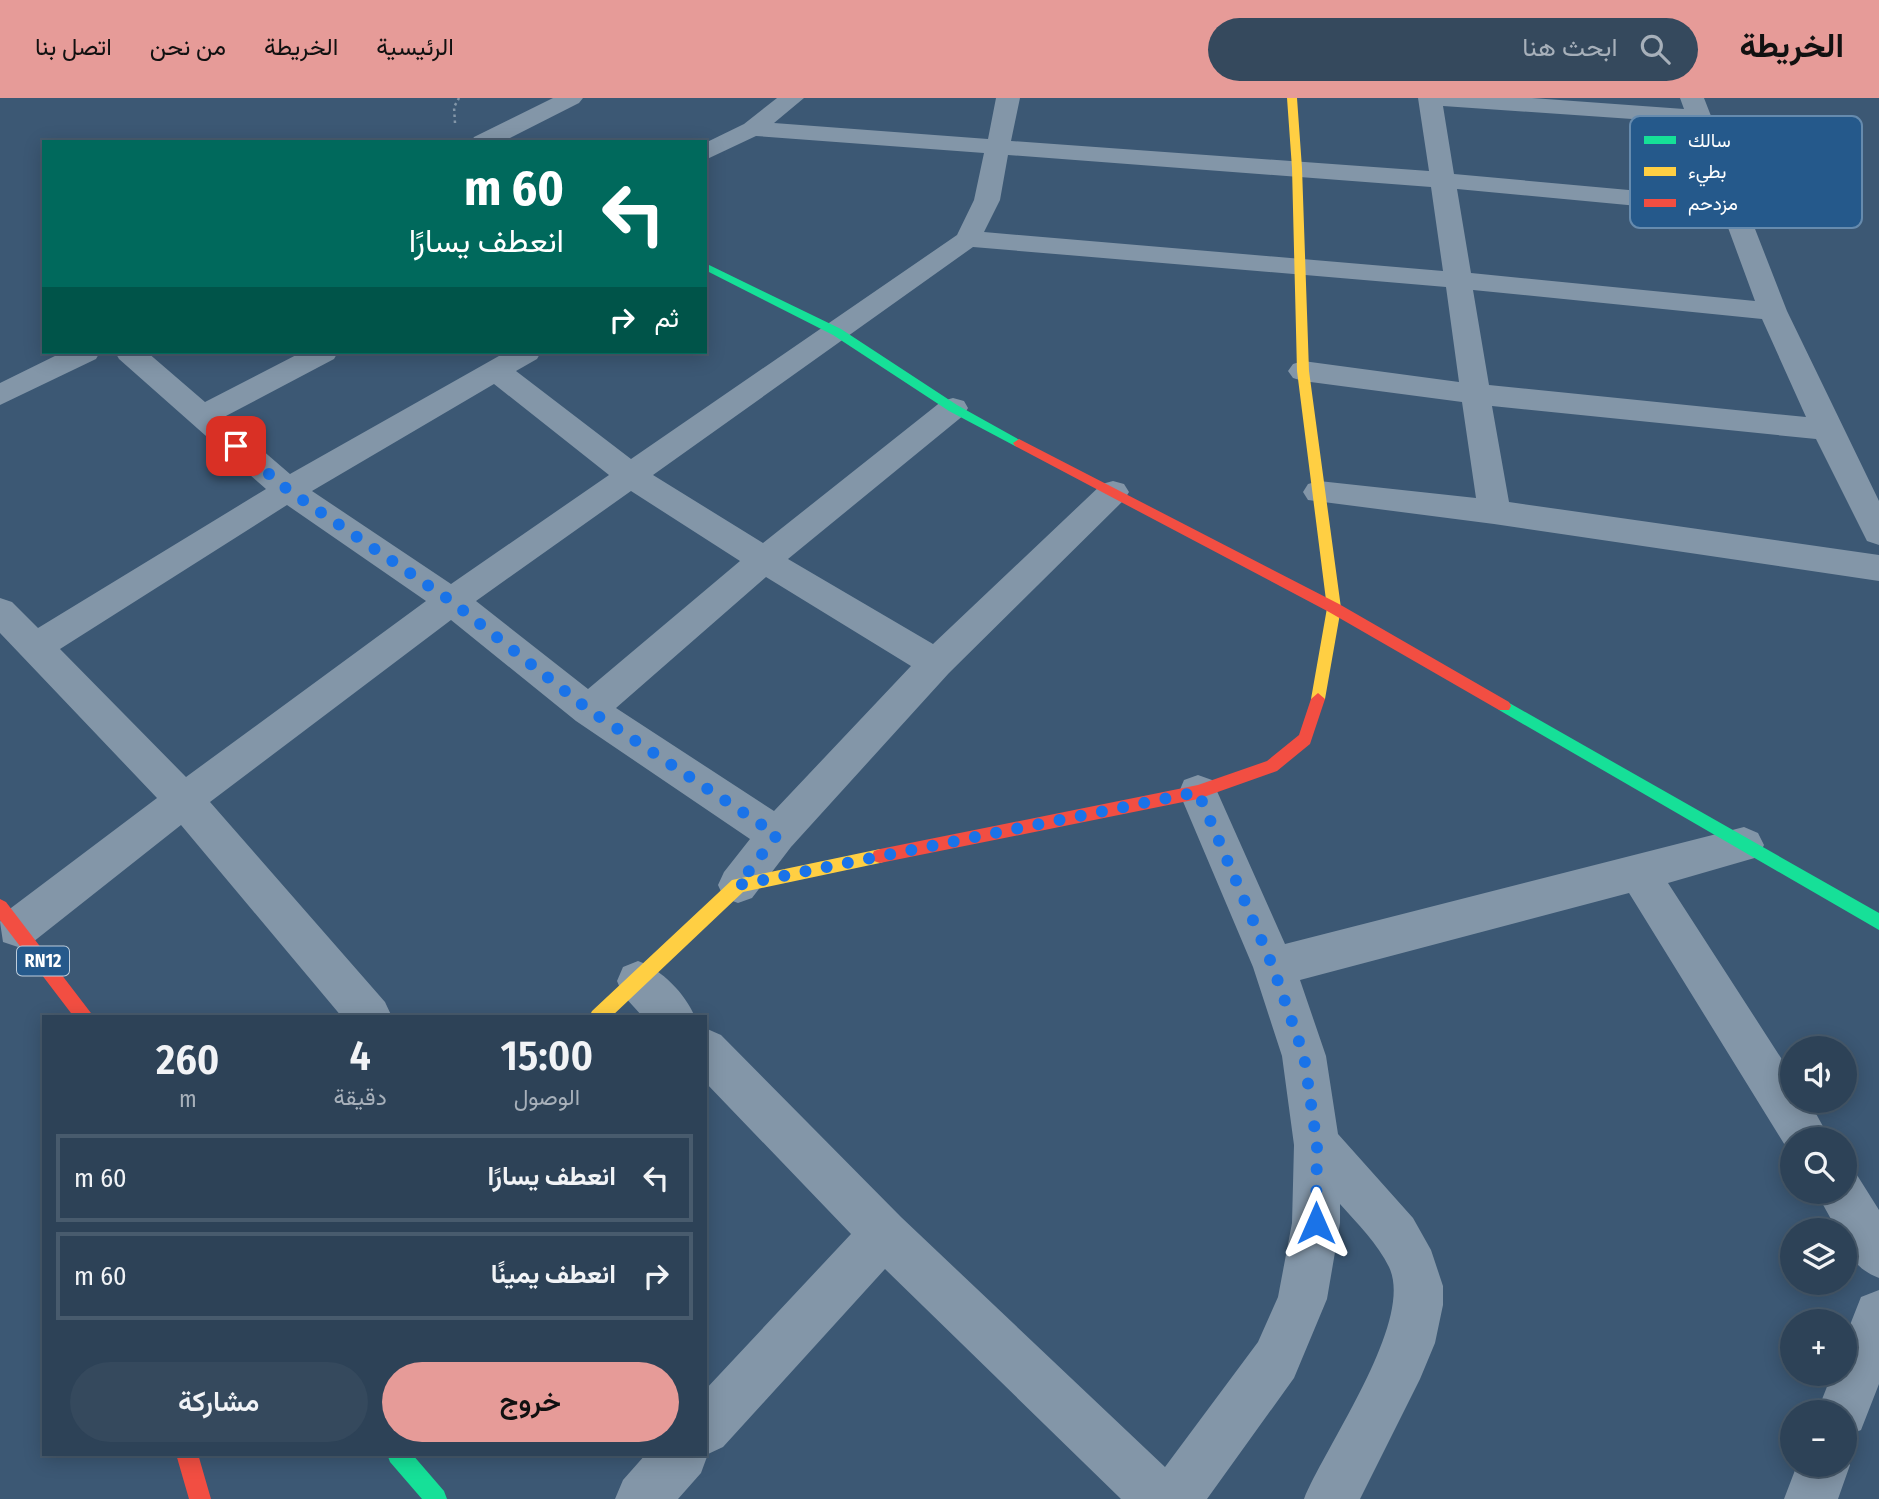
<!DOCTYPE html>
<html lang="ar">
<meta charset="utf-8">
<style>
body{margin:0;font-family:"Fira Sans Condensed",Vazirmatn,sans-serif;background:#35495d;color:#f1f3f6;direction:rtl;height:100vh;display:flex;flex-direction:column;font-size:26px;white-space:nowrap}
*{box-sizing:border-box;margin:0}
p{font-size:23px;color:#a7b0ba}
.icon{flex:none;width:38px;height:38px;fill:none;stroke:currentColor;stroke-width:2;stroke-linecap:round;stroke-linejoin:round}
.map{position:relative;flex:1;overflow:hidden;direction:ltr}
.side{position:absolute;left:42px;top:917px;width:665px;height:441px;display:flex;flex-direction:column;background:#2d4257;border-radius:0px;box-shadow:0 4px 18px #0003,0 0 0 2px #485b6d;direction:rtl}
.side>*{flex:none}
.hud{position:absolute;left:42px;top:42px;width:665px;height:214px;border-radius:0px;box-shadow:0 4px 18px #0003,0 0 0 2px #485b6d;direction:rtl;background:#00695c;color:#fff;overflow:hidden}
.tools{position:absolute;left:1780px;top:938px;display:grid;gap:14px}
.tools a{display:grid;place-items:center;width:77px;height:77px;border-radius:50%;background:#2d4257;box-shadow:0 4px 18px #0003,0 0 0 2px #485b6d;font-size:35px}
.pin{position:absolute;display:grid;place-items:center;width:60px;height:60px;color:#fff;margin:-30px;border-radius:14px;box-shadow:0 4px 10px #0006}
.me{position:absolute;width:77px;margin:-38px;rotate:0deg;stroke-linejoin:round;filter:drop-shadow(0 0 5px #0008)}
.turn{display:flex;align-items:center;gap:24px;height:147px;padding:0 28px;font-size:32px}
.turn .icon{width:91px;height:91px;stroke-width:2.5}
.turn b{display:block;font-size:49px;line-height:60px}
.then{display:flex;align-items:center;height:66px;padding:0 28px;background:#0003;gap:14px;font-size:26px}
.eta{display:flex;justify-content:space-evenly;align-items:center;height:119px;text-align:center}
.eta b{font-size:42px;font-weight:600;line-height:49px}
.button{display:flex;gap:14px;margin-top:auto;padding:14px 28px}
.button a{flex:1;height:80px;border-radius:42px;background:#e69b98;color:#111;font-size:28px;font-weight:600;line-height:80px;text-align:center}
.button a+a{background:#35495d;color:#f1f3f6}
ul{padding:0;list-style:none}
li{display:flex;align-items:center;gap:21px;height:88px;margin:0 14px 10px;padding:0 14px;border:4px solid #485b6d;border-radius:0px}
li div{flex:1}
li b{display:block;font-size:26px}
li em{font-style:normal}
header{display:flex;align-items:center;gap:42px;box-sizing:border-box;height:98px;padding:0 35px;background:#e69b98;color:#111}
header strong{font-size:33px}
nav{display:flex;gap:38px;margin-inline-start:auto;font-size:24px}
.search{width:490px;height:63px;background:#35495d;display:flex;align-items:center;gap:18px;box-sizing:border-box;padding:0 24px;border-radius:38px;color:#a7b0ba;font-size:26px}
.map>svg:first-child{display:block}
</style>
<header>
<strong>الخريطة</strong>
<div class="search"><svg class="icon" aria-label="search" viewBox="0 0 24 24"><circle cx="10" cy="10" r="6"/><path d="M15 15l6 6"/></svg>ابحث هنا</div>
<nav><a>الرئيسية</a><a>الخريطة</a><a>من نحن</a><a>اتصل بنا</a></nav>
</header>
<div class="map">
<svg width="1879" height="1401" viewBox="0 0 1879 1401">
<rect width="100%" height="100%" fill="#3c5874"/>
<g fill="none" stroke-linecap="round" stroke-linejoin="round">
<!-- path -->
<path stroke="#8396a8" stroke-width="2.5" stroke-dasharray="2.5 3.5" stroke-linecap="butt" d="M455 25 454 9 459 0"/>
<!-- street -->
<path fill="#8396a8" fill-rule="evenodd" d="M553 0H583L579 5 502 44H471L474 39Z
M777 0H804L774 25 988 41 996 0H1020L1011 43 1429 73 1418 0H1532L1684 11 1680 0H1704L1787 213 1879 403V447L1867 443 1816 341 1492 308 1509 404 1879 457V483L1494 426 1308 402 1303 394 1308 386 1319 383 1476 400 1462 304 1303 283 1293 280 1288 273 1293 266 1303 263 1459 284 1446 189 973 149 653 377 763 445 942 303 953 300 964 303 968 310 964 317 788 461 933 546 1102 386 1113 383 1124 386 1129 394 1124 402 949 575 791 749 752 800 738 805 724 800 718 787 724 774 750 741 576 623 451 522 210 704 385 904 392 919H342L181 727 33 844 18 849 3 844 0 824 3 816 157 700 0 535V500L12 504 38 530 266 391 119 261 115 254H147L205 304 302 254H338L334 261 224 319 290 376 506 254H541L537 261 516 273 631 361 957 137 974 102 984 55 756 38 705 62V45L744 26ZM1443 8 1690 25 1717 100 1454 76ZM1008 57 1431 89 1443 173 984 134 1000 102ZM1457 91 1723 116 1755 203 1471 175ZM1473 192 1762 221 1806 319 1489 287ZM494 286 609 377 451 486 312 393ZM631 393 740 463 588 591 476 503ZM287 407 426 503 186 679 60 551ZM766 479 911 568 774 713 616 610Z
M63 254H100L96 261 0 307V285Z
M1198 677 1212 682 1285 846 1744 729 1758 735 1764 747 1758 759 1668 785 1792 977V1003H1809L1830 1041H1792L1791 1057 1629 795 1300 882 1326 958 1338 1036 1413 1120 1431 1152 1443 1188V1207L1435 1245 1420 1281 1360 1401H1304C1326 1347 1415 1223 1389 1169 1378 1146 1357 1125 1340 1106V1125L1327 1201 1294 1280 1207 1401H1121L885 1171 723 1349 708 1356 701 1375 678 1401H615L623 1382 646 1356H705V1292L851 1136 705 984V930L721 937 901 1119 1165 1369 1258 1244 1278 1199 1292 1125 1294 1047 1282 958 1253 869 1179 694 1184 682Z
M638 863C662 872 685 895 695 919H643L623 897 617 883 623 869Z
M1844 1072 1857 1077 1879 1112V1180C1858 1172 1844 1156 1844 1132H1837L1816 1094H1844Z
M1879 1192V1286L1861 1332 1844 1339V1314H1817L1832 1276H1844V1242L1861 1199Z
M1844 1355 1850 1367 1838 1401H1784L1797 1367H1844Z"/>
<!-- fast -->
<path fill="#16e098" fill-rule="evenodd" d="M705 165 841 231 957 307 1025 345 1019 349 1015 348 949 313 833 237 705 172Z
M1504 602 1879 815V832L1499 612 1497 608 1499 604Z
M387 1356H412L444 1393 447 1401H422L390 1364Z"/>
<!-- slow -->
<path fill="#ffcf43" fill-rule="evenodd" d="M1287 0H1297L1302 70 1309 273 1341 510 1325 601 1318 607 1311 601 1327 510 1297 273 1292 70Z
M880 751 886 753 888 758 886 763 880 765 743 794 611 919H589L592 913 732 782Z"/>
<!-- jam -->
<path fill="#f24e42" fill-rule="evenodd" d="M1019 341 1339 506 1509 604 1511 608 1509 612H1499L1329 514 1015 348 1013 345Z
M1318 595 1325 601 1310 646 1277 673 1198 701 880 765 874 763 872 758 874 753 880 751 1198 687 1267 663 1299 637 1311 601Z
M0 801 6 804 94 919H74L0 822Z
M176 1356H198L211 1401H189Z"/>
</g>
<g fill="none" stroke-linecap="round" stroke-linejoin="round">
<!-- route -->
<path stroke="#1a73e8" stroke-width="12" stroke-dasharray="0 21.6" d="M236 348 288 392 451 503 589 612 777 737 738 787 1198 694 1273 869 1304 958 1317 1047 1316 1125"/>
</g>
<g text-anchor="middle" stroke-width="5" stroke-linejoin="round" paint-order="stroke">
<!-- shield labels -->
<rect fill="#25598b" stroke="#becddc" stroke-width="2" x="17" y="848.5" width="52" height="29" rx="5"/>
<g font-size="18" font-weight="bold" fill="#fff">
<text x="43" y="869">RN12</text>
</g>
</g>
<!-- legend -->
<rect x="1630" y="18" width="232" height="112" rx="10" fill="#25598b" stroke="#668bae" stroke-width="2"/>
<rect x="1644" y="38" width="32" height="8" fill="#16e098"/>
<rect x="1644" y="69" width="32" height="9" fill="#ffcf43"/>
<rect x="1644" y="101" width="32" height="8" fill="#f24e42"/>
<g font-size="19" fill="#fff">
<text x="1688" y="49">سالك</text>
<text x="1688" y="80">بطيء</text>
<text x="1688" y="112">مزدحم</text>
</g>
</svg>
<div class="tools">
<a><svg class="icon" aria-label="sound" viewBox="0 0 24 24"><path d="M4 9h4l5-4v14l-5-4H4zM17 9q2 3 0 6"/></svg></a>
<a><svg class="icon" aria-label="search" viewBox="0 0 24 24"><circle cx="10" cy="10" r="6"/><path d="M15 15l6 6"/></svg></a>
<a><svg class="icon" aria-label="layers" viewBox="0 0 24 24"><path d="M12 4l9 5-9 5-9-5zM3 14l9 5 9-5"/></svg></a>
<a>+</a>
<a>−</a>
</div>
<div class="pin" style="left:236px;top:348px;background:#d93025"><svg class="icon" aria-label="arrive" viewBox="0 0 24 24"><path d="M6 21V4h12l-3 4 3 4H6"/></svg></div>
<svg class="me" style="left:1316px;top:1125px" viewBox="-20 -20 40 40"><path d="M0-17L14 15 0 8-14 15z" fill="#1a73e8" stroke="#fff" stroke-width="4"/></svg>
<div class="hud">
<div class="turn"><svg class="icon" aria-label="left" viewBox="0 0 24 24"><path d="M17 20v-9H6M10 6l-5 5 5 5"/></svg><div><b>60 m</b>انعطف يسارًا</div></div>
<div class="then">ثم<svg class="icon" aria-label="right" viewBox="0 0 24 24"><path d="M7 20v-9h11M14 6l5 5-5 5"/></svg></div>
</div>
<section class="side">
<div class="eta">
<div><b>15:00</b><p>الوصول</p></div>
<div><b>4</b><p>دقيقة</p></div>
<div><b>260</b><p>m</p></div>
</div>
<ul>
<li><svg class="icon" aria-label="left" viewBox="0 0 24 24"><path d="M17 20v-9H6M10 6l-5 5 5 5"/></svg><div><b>انعطف يسارًا</b></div><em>60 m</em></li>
<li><svg class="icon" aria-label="right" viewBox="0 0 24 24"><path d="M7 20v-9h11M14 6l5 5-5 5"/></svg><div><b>انعطف يمينًا</b></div><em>60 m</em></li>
</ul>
<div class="button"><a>خروج</a><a>مشاركة</a></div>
</section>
</div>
